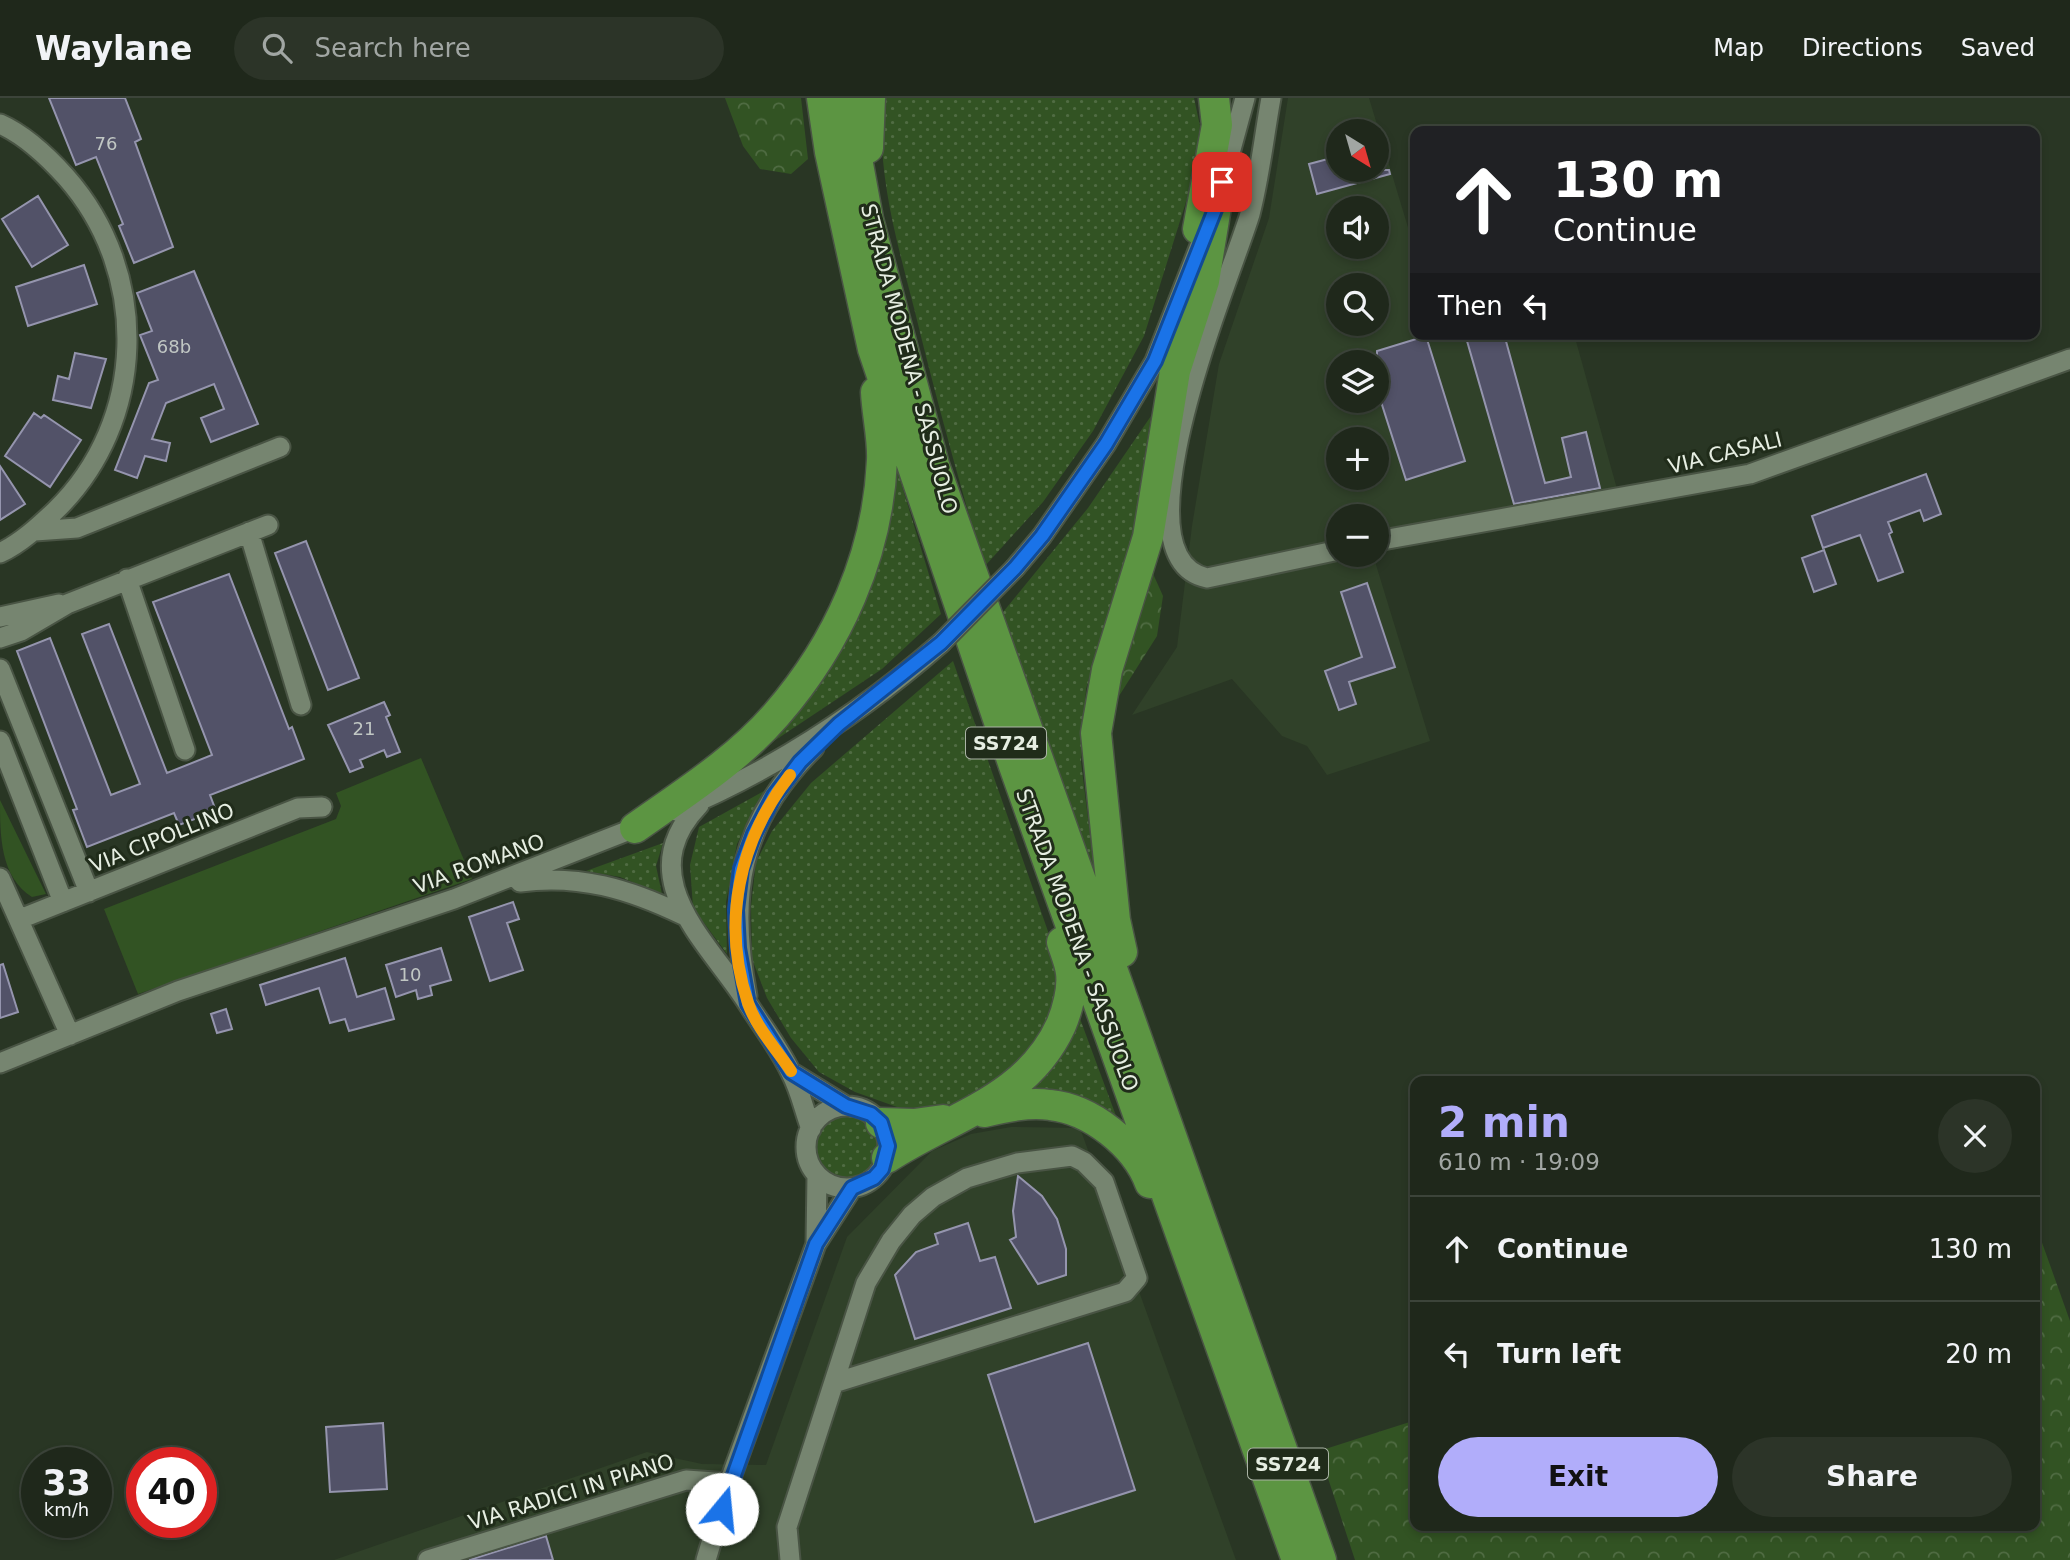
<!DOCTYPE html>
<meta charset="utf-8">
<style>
body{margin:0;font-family:"DejaVu Sans",sans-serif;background:#2c3428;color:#f1f3f6;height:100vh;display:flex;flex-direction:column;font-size:26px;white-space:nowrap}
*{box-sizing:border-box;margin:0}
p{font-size:23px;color:#a1a6a3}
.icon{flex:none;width:38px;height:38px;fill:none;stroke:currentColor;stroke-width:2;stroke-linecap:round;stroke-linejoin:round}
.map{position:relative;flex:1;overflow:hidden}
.details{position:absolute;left:1410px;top:978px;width:630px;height:455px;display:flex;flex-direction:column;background:#1f281b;border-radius:14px;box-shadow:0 4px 10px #0003,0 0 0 2px #3c443a}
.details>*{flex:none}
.banner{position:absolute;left:1410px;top:28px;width:630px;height:214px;border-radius:14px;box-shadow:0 4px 10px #0003,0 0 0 2px #3c443a;background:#202124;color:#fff;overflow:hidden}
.needle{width:46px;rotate:143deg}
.controls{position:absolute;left:1326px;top:21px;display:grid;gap:14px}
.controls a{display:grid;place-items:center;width:63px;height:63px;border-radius:50%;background:#1f281b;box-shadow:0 4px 10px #0003,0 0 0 2px #3c443a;font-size:35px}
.speed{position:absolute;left:21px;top:1349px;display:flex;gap:14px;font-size:35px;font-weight:700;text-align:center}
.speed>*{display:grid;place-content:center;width:91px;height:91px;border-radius:50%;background:#1f281b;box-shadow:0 4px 10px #0003,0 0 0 2px #3c443a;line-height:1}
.speed small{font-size:18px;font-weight:400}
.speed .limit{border:10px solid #d22;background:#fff;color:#111}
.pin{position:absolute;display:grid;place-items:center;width:60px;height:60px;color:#fff;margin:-30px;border-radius:14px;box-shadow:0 4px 10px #0006}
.me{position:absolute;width:77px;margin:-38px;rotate:17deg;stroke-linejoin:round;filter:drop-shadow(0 0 5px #0008)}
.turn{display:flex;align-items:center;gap:24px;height:147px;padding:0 28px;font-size:32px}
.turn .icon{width:91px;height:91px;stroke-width:2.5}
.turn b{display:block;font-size:49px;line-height:60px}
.then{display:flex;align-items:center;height:66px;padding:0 28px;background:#0003;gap:14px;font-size:26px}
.round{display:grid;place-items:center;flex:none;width:74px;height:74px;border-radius:37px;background:#2c3428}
.headline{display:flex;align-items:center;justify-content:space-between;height:119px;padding:0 28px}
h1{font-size:42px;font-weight:600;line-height:52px;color:#b1adfa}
.button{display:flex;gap:14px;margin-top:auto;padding:14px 28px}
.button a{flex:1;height:80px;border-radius:42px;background:#b1adfa;color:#111;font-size:28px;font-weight:600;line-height:80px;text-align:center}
.button a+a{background:#2c3428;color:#f1f3f6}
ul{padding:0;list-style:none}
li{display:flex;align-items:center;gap:21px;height:105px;padding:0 28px;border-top:2px solid #3c443a}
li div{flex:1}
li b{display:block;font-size:26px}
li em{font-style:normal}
header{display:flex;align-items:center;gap:42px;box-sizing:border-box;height:98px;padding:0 35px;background:#1f281b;border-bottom:2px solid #3c443a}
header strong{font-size:33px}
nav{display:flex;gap:38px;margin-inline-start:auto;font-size:24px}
.search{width:490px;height:63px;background:#2c3428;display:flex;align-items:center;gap:18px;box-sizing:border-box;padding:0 24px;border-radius:38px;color:#a1a6a3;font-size:26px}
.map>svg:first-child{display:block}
</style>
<header>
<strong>Waylane</strong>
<div class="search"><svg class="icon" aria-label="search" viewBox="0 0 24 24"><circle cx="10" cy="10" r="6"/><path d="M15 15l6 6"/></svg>Search here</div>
<nav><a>Map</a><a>Directions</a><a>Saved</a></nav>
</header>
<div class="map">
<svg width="2070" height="1462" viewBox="0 0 2070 1462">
<defs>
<pattern id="grass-dots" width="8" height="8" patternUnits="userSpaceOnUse" patternTransform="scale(1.75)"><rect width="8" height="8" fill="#325323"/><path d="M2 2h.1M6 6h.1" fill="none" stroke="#506c43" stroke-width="1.8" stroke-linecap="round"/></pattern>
<pattern id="forest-crowns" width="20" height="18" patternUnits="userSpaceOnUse" patternTransform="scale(1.75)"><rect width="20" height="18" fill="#325323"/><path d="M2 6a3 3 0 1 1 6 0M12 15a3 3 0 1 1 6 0" fill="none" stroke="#506c43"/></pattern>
</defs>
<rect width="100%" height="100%" fill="#293624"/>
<!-- built -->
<path fill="#304129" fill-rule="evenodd" d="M1288 0H1369L1416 156V236H1574L1622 409 1377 453V418H1339V457H1373L1430 643 1327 677 1307 648 1282 638 1232 581 1132 617 1177 549 1192 428 1219 266 1269 120ZM1339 33H1377V72H1339ZM1339 110H1377V149H1339ZM1339 187H1377V226H1339ZM1339 264H1377V303H1339ZM1339 341H1377V380H1339Z
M1011 1029 1080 1030 1236 1462H334L647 1354 702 1366 766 1367 847 1139 932 1053 971 1036Z"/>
<!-- grass -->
<path fill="url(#grass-dots)" d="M883 0H1194L1200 28 1191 88 1144 238 1093 333 1043 404 984 469C959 383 935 297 914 210 896 140 876 73 883 0Z
M1151 318 1132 442 1086 591 1081 664 1097 793 999 519 1088 410Z
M895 365 941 516 882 571 756 655C811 595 853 545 878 467 888 435 890 398 895 365Z
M953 563 1057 859 1054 908 1032 954 987 995 941 1011 897 1009 855 994 819 974 791 940 767 900 752 861 751 808 756 764 772 733 811 685Z
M764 693 737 746 726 804 727 856 693 810 690 767 699 729Z
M663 745 656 768 662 796 620 779 586 773Z
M1079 918 1122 1034 1021 1001C1047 976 1064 951 1079 918Z
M815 1048a32 32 0 1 1 64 0a32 32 0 1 1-64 0Z"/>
<!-- forest -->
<path fill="url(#forest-crowns)" d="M725 0H801L808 61 791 76 760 71 743 48Z
M1150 469 1163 498 1157 538 1112 609Z
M2035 1125 2070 1223V1462H1355L1319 1353 1416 1322V1428H2035Z"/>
<!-- green -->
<path fill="#325323" d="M421 660 472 781 138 896 104 811 336 721 341 708 336 695Z
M0 702 46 796 32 799C0 779 0 737 0 702Z"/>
<!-- building -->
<path fill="#525268" stroke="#9595ae" stroke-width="2" d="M49 0H125L141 41 135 44 173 149 134 165 119 128 123 126 96 59 76 67Z
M1339 58V72H1389L1390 76 1317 96 1309 66Z
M38 98 68 147 32 169 2 121Z
M84 167 97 206 28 228 16 189Z
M194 173 258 326 211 344 201 320 224 311 214 286 166 305 152 341 170 345 166 363 145 358 137 380 115 372 149 285 158 282 140 237 152 233 137 195Z
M1465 236H1504L1545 385 1571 379 1562 340 1586 334 1600 390 1514 406Z
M1426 238 1465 363 1406 382 1377 291V253Z
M75 255 106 261 91 310 53 302 58 278 69 281Z
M34 315 41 320 44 317 81 342 50 389 5 358Z
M0 368 25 406 0 422Z
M1926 376 1941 416 1924 423 1920 412 1888 424 1892 434 1889 436 1903 474 1878 483 1860 437 1823 450 1812 418Z
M306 443 359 580 328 592 275 455Z
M1824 452 1836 486 1814 494 1802 460Z
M229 476 289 631 292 629 304 661 210 697 216 713 179 727 174 715 87 749 73 712 77 711 17 553 50 540 111 697 140 686 82 536 109 526 167 675 212 657 153 504Z
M1367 485 1395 569 1349 584 1356 606 1339 612 1325 573 1362 559 1341 494Z
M384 604 390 617 386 619 400 654 387 659 384 652 360 662 363 669 350 674 328 627Z
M513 804 519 821 507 825 523 872 490 883 469 819Z
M441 850 451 882 430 888 432 897 418 901 416 892 396 899 386 867Z
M345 860 357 899 385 890 394 921 349 933 345 921 330 925 319 890 266 907 260 887Z
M3 866 18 914 0 920V867Z
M226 911 232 931 217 935 211 916Z
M1018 1078 1042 1098 1057 1121 1066 1151V1177L1038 1186 1010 1142 1016 1139 1013 1113Z
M968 1125 980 1163 995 1159 1011 1210 915 1241 895 1177 916 1154 938 1146 935 1136Z
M1088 1245 1135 1392 1035 1424 988 1277Z
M383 1325 387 1391 330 1394 326 1329Z
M546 1438 553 1462H469Z"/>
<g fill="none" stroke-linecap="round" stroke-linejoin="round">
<!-- minor casing -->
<g stroke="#495444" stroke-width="23">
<path id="minor" d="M1271 0C1264 38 1260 78 1250 116 1233 174 1109 460 1207 480L1339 452
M0 26C25 37 48 59 66 79 151 175 147 324 55 413 38 429 21 445 0 455
M1214 114 1245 0
M35 433 77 430 280 349
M249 434 301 607
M1377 443 1750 376 2070 261
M1015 470 1042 438 1106 346 1155 263 1201 145
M127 481 185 652
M0 519 59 506
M0 540 21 533 67 506 268 427
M0 571 89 794
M0 643 63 804
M699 707C629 780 709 844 748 906 762 928 780 951 791 975 800 992 804 1012 811 1031
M676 713C774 672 861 615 941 545
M0 780 70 937
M520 784C579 776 629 791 683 817
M20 821 298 710 322 709
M747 898C728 797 738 725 814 650
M0 965 178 893 454 801 645 726
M791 974 846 1008
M806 1049a41 41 0 1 1 82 0a41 41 0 1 1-82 0Z
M816 1145 817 1077
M428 1462 686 1382 729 1385
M706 1462 729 1385 816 1146 852 1090
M790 1462 787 1429 866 1185 891 1143 912 1117 933 1099 967 1080 1017 1065 1072 1058 1084 1064 1104 1084 1137 1180 1125 1194 834 1285"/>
</g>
<!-- highway casing -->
<g stroke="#495444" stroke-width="33">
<path id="highway" d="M822 0 830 54 873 251 1014 668 1297 1462
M846 0 868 121 934 367 1321 1462
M868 50 870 0
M1198 131 1217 27 1214 0
M635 730C683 696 737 662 776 617 838 546 878 457 882 362 883 340 877 316 876 294
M1122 854 1115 822 1096 635 1107 572 1148 439 1175 273 1204 183 1216 109
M984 1014C1006 1009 1028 1004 1050 1007 1091 1011 1136 1047 1150 1085
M881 1025 914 1026 943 1022
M887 1060C951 1018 1027 1002 1061 927 1067 913 1073 891 1071 875 1070 865 1065 854 1062 844"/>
</g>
<!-- minor -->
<use href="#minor" stroke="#768570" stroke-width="19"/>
<!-- highway -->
<use href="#highway" stroke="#5c9542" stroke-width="30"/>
<!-- minor-bridge casing -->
<g stroke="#495444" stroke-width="23" stroke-linecap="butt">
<path id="minor-bridge" d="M941 545 1015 470"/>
</g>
<!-- minor-bridge -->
<use href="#minor-bridge" stroke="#768570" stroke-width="19"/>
</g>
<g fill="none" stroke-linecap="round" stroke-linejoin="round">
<!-- route casing -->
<g stroke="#114b97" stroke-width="18">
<path id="route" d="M722 1411 816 1146 852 1090 874 1080 882 1071 888 1048 881 1025 871 1016 846 1008 791 974 748 906 738 850 736 812 741 771 754 736 774 698 800 664 839 626 941 545 1015 470 1042 438 1106 346 1155 263 1216 109 1222 84"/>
</g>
<!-- route -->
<use href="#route" stroke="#1a73e8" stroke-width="12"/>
<!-- slow -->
<path stroke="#f59e0b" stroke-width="12" d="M790 677C739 743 721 824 748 905 756 929 777 952 791 973"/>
</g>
<g text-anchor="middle" stroke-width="6" stroke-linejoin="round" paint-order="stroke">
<!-- number labels -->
<g font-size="18" fill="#c1c7c4">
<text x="106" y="52">76</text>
<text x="174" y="255">68b</text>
<text x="364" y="637">21</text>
<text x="410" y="883">10</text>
</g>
<!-- shield labels -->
<g fill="#202c1a" stroke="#abb4a6" stroke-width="2">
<rect x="966" y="629.5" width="80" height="31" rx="5"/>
<rect x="1248" y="1350.5" width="80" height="31" rx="5"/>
</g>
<g font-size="19" font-weight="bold" fill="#e6eee2">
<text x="1006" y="652">SS724</text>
<text x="1288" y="1373">SS724</text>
</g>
<!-- street labels -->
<g font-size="21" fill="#e6eee2" stroke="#202c1a">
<text transform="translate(909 261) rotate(75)" y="7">STRADA MODENA - SASSUOLO</text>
<text transform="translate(1725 355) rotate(-14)" y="7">VIA CASALI</text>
<text transform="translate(162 740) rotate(-22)" y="7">VIA CIPOLLINO</text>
<text transform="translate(479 766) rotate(-20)" y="7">VIA ROMANO</text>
<text transform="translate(1077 842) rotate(70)" y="7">STRADA MODENA - SASSUOLO</text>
<text transform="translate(571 1394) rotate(-17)" y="7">VIA RADICI IN PIANO</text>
</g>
</g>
</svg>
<div class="controls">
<a><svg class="needle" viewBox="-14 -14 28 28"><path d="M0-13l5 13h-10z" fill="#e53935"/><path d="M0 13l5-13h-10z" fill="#a1a6a3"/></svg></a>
<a><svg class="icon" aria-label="sound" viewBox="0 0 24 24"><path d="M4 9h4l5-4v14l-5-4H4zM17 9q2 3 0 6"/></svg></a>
<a><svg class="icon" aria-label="search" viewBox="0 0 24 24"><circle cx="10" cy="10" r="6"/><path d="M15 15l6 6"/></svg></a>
<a><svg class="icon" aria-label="layers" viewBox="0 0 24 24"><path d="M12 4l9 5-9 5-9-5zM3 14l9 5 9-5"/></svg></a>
<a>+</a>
<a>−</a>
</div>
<div class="speed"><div>33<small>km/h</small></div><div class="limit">40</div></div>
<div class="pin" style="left:1222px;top:84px;background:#d93025"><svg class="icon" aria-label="arrive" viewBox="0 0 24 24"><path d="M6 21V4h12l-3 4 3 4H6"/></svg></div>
<svg class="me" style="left:722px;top:1411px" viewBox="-20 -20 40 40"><circle r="19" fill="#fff"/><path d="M0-13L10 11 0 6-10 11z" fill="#1a73e8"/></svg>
<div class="banner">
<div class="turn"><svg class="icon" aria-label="ahead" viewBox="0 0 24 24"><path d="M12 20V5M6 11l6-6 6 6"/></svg><div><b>130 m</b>Continue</div></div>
<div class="then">Then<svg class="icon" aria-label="left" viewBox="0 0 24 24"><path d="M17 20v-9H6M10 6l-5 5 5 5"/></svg></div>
</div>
<section class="details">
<div class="headline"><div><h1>2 min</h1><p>610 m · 19:09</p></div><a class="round"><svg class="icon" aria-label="close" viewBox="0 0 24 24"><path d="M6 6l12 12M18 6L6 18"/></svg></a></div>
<ul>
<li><svg class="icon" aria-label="ahead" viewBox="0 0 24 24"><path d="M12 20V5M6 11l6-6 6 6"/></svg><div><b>Continue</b></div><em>130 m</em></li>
<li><svg class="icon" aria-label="left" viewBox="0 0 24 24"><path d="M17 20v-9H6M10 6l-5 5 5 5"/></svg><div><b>Turn left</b></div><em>20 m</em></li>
</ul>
<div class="button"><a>Exit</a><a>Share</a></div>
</section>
</div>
